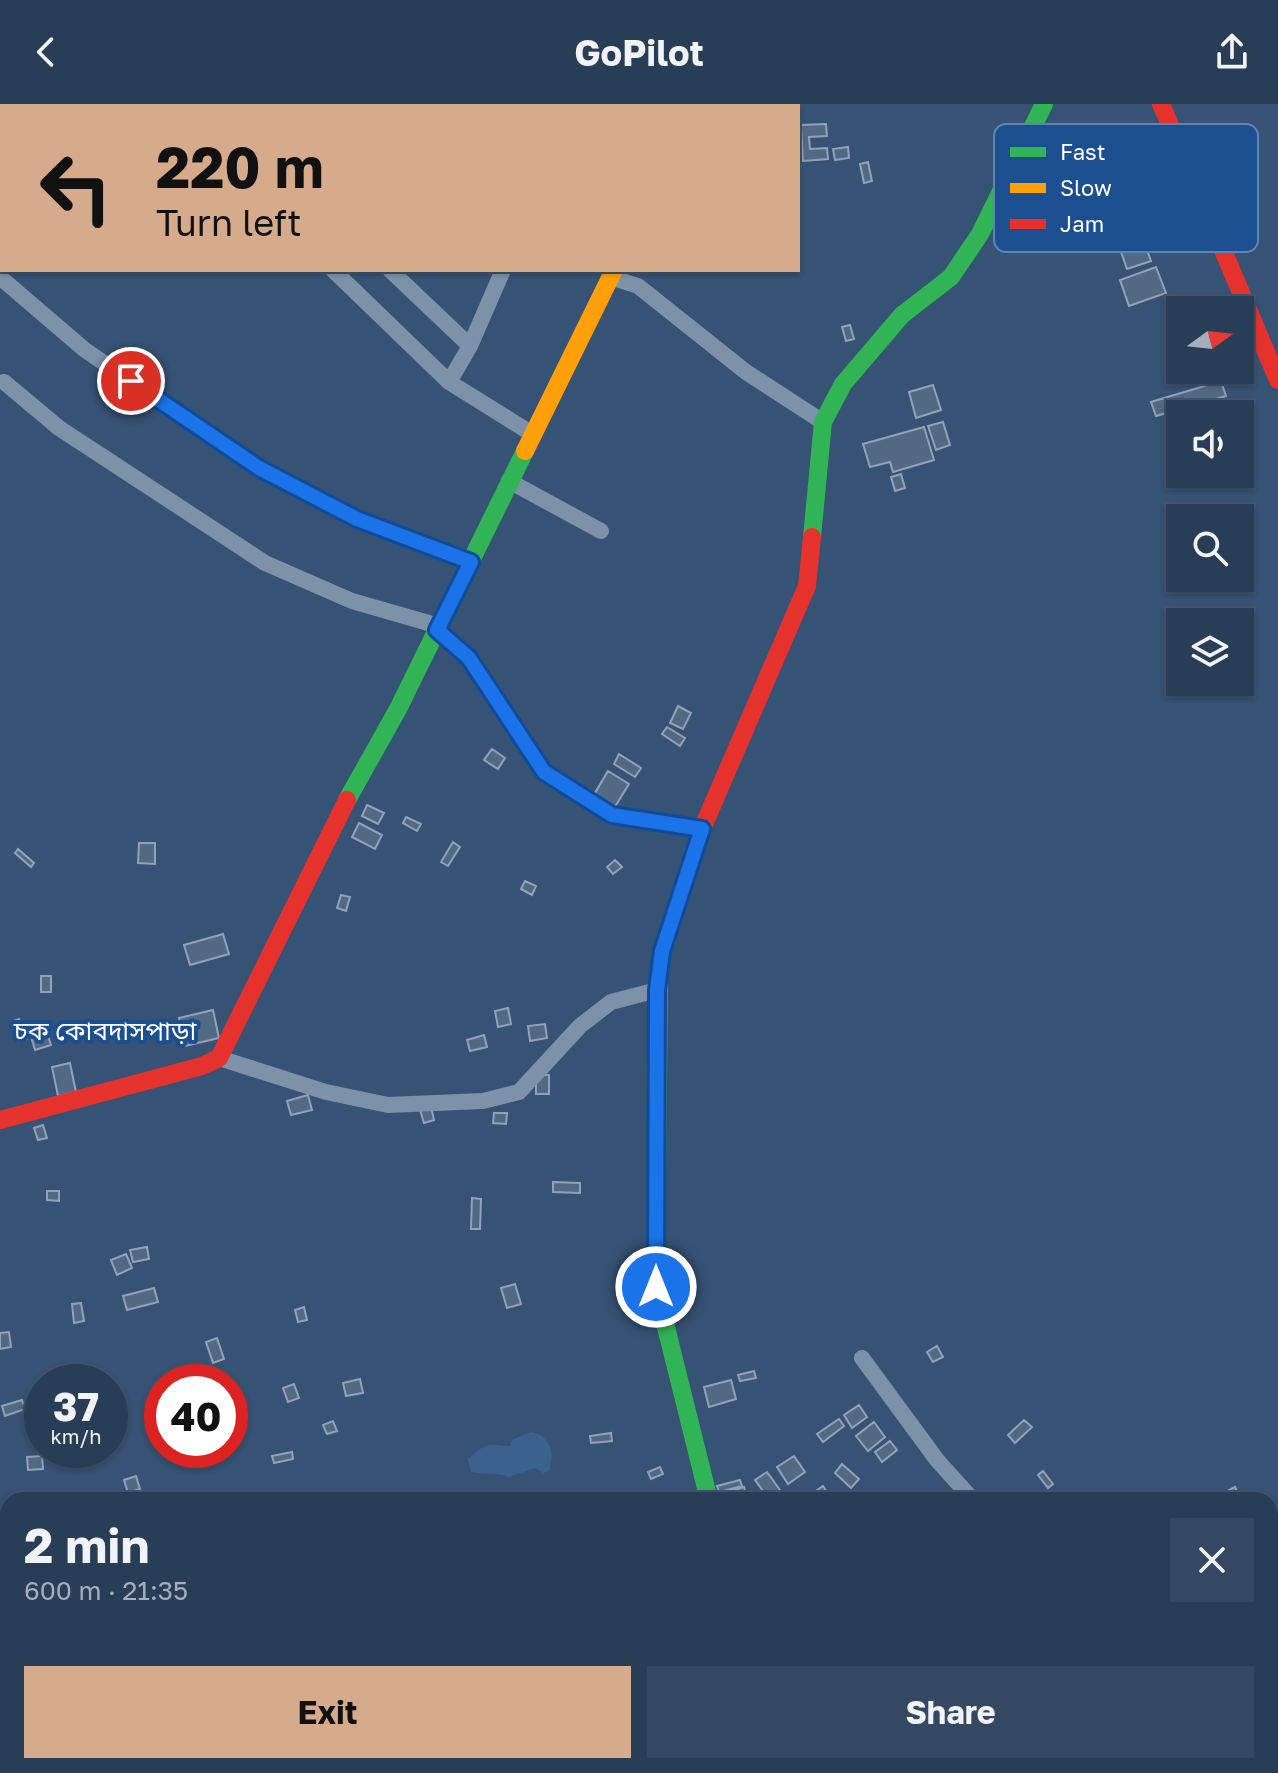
<!DOCTYPE html>
<meta charset="utf-8">
<style>
body{margin:0;font-family:"Golos Text","Noto Sans Bengali",sans-serif;background:#344961;color:#f1f3f6;height:100vh;display:flex;flex-direction:column;font-size:30px;white-space:nowrap}
*{box-sizing:border-box;margin:0}
p{font-size:26px;color:#a5aeba}
.icon{flex:none;width:44px;height:44px;fill:none;stroke:currentColor;stroke-width:2;stroke-linecap:round;stroke-linejoin:round}
.map{position:relative;flex:1;overflow:hidden}
.sheet{position:absolute;left:0px;top:1388px;width:1278px;height:282px;display:flex;flex-direction:column;background:#283e57;border-radius:24px 24px 0 0;box-shadow:0 2px 6px #0004,0 0 0 2px #44576d}
.sheet>*{flex:none}
.top-card{position:absolute;left:0px;top:0px;width:800px;height:168px;box-shadow:0 2px 6px #0004,0 0 0 2px #44576d;background:#d6ab8b;color:#111;overflow:hidden}
.needle{width:52px;rotate:75deg}
.controls{position:absolute;left:1166px;top:192px;display:grid;gap:16px}
.controls a{display:grid;place-items:center;width:88px;height:88px;border-radius:0px;background:#283e57;box-shadow:0 2px 6px #0004,0 0 0 2px #44576d;font-size:40px}
.speed{position:absolute;left:24px;top:1260px;display:flex;gap:16px;font-size:40px;font-weight:700;text-align:center}
.speed>*{display:grid;place-content:center;width:104px;height:104px;border-radius:50%;background:#283e57;box-shadow:0 2px 6px #0004,0 0 0 2px #44576d;line-height:1}
.speed small{font-size:20px;font-weight:400}
.speed .limit{border:12px solid #d22;background:#fff;color:#111}
.pin{position:absolute;display:grid;place-items:center;width:68px;height:68px;color:#fff;margin:-34px;border:4px solid #fff;border-radius:50%;box-shadow:0 2px 8px #0007}
.me{position:absolute;width:88px;margin:-44px;rotate:0deg;stroke-linejoin:round;filter:drop-shadow(0 0 6px #0008)}
.turn{display:flex;align-items:center;gap:28px;height:168px;padding:0 24px;font-size:36px}
.turn .icon{width:104px;height:104px;stroke-width:2.5}
.turn b{display:block;font-size:56px;line-height:68px}
.round{display:grid;place-items:center;flex:none;width:84px;height:84px;border-radius:0px;background:#344961}
.head{display:flex;align-items:center;justify-content:space-between;height:136px;padding:0 24px}
h1{font-size:48px;font-weight:700;line-height:60px}
.action{display:flex;gap:16px;margin-top:auto;padding:16px 24px}
.action a{flex:1;height:92px;border-radius:0px;background:#d6ab8b;color:#111;font-size:32px;font-weight:700;line-height:92px;text-align:center}
.action a+a{background:#344961;color:#f1f3f6}
header{display:flex;justify-content:space-between;align-items:center;height:104px;padding:0 24px;background:#283e57;font-size:36px;font-weight:700}
.map>svg:first-child{display:block}
</style>
<header><svg class="icon" aria-label="back" viewBox="0 0 24 24"><path d="M15 5l-7 7 7 7"/></svg>GoPilot<svg class="icon" aria-label="share" viewBox="0 0 24 24"><path d="M12 15V3M7 8l5-5 5 5M5 13v7h14v-7"/></svg></header>
<div class="map">
<svg width="1278" height="1669" viewBox="0 0 1278 1669">
<rect width="100%" height="100%" fill="#365274"/>
<!-- water -->
<path fill="#3b618d" d="M531 1328C551 1332 555 1349 549 1367L543 1369 535 1364 509 1373C497 1368 485 1371 471 1368L468 1355C487 1337 488 1341 510 1342L512 1336Z"/>
<!-- building -->
<path fill="#526984" stroke="#92a2b6" stroke-width="2" d="M826 20 827 32 809 33 810 45 827 44 828 55 803 57 801 21Z
M848 43 849 54 835 56 833 45Z
M868 58 872 77 864 79 860 60Z
M1130 96 1151 157 1127 165 1106 105Z
M1156 163 1166 189 1129 202 1120 176Z
M850 221 854 235 846 237 842 223Z
M1221 277 1226 292 1156 312 1151 298Z
M933 281 941 306 916 314 909 288Z
M943 318 950 341 936 346 928 322Z
M924 323 934 356 893 368 890 358 870 363 863 340Z
M901 370 905 384 895 387 891 373Z
M678 602 691 609 683 625 670 619Z
M667 623 685 634 680 642 662 630Z
M492 645 505 654 498 665 484 656Z
M619 650 641 664 635 673 614 660Z
M608 667 629 680 613 706 592 694Z
M367 701 384 709 378 720 362 712Z
M406 713 421 720 417 727 403 719Z
M359 719 382 731 375 745 352 733Z
M453 738 460 743 448 762 441 758Z
M139 739H155V760L138 759Z
M18 745 34 759 31 763 15 749Z
M615 756 622 763 613 770 607 763Z
M525 777 536 782 532 791 521 785Z
M341 791 350 793 346 807 337 804Z
M223 830 229 850 190 861 184 841Z
M41 872H51V888H41Z
M508 904 511 920 498 923 495 907Z
M213 906 219 934 185 942 179 914Z
M19 915 27 935 19 938 11 918Z
M545 920 547 934 530 937 528 922Z
M484 931 487 943 470 947 467 936Z
M48 932 51 941 35 946 32 936Z
M70 959 76 988 58 992 52 963Z
M536 971H549V990H536Z
M308 991 312 1006 291 1011 287 997Z
M431 1003 434 1016 424 1019 420 1006Z
M494 1009H507L506 1020 493 1019Z
M43 1021 47 1034 38 1036 34 1024Z
M553 1078 580 1079V1089L553 1088Z
M47 1087H59V1097L47 1096Z
M472 1094 481 1095 480 1125H471Z
M147 1143 149 1155 133 1158 130 1146Z
M126 1150 132 1164 117 1171 111 1156Z
M515 1180 521 1200 507 1204 501 1184Z
M154 1184 158 1198 127 1206 123 1192Z
M81 1199 84 1217 74 1219 72 1200Z
M304 1203 307 1216 298 1218 295 1206Z
M9 1228 11 1243 0 1245V1229Z
M217 1234 224 1255 213 1259 206 1238Z
M937 1242 943 1253 933 1258 927 1248Z
M754 1267 756 1274 740 1277 738 1271Z
M360 1275 363 1289 346 1292 343 1279Z
M731 1276 736 1295 709 1303 704 1283Z
M294 1280 299 1294 288 1298 283 1284Z
M22 1296 25 1305 5 1312 2 1302Z
M859 1301 867 1313 852 1324 844 1311Z
M839 1315 844 1322 823 1338 817 1330Z
M1024 1316 1032 1323 1015 1339 1008 1331Z
M333 1317 337 1327 327 1330 323 1321Z
M874 1318 885 1333 868 1347 856 1332Z
M611 1329 612 1337 591 1339 590 1332Z
M890 1337 897 1346 882 1358 875 1348Z
M292 1348 293 1355 274 1359 272 1352Z
M42 1352 43 1365 28 1366 27 1353Z
M794 1352 805 1368 788 1380 777 1363Z
M842 1360 859 1375 851 1384 835 1369Z
M660 1363 663 1370 651 1375 648 1368Z
M1043 1367 1053 1380 1048 1384 1038 1371Z
M767 1368 780 1386 768 1394 755 1376Z
M136 1372 140 1385 128 1389 124 1376Z
M740 1376 742 1382 719 1388 717 1382Z
M823 1382 830 1393 818 1396 813 1389Z
M744 1383 746 1389 721 1396 719 1391Z
M1235 1383 1241 1396H1220L1218 1392Z
M1270 1438 1278 1453V1459L1270 1464Z
M1 1479 8 1480V1498L0 1497Z"/>
<g fill="none" stroke-linecap="round" stroke-linejoin="round">
<!-- street -->
<path stroke="#7d92a8" stroke-width="16" d="M178 0V2
M388 0 389 2
M510 0 511 2
M554 0 555 2
M601 0 602 2
M478 2 483 0
M581 2 582 0
M690 2 691 0
M333 166 449 278 534 331
M390 166 470 242
M610 173 638 182 746 268 823 318
M1 174 85 246 259 364 357 415 471 458
M4 278 59 324 265 459 352 497 439 522
M449 278 470 242 503 166
M509 377 601 427
M437 526 469 554 544 668 612 711 702 725
M219 954 326 988 388 1001 483 997 519 988 580 922 611 898 657 886
M862 1254 937 1356 973 1396
M920 1669 927 1662"/>
<!-- fast -->
<path stroke="#30b455" stroke-width="18" d="M812 433 823 318 843 280 902 211 951 173 980 130 1044 0
M347 696 398 605 525 347
M659 870 656 1183 709 1396"/>
<!-- slow -->
<path stroke="#ff9f0a" stroke-width="18" d="M525 347 614 166"/>
<!-- jam -->
<path stroke="#e5322d" stroke-width="18" d="M1161 0 1278 276
M659 870 662 847 702 725 807 482 812 433
M0 1016 202 962 219 954 347 696
M777 1662V1669"/>
</g>
<g fill="none" stroke-linecap="round" stroke-linejoin="round">
<!-- route casing -->
<g stroke="#114b97" stroke-width="20">
<path id="route" d="M131 277 259 364 357 415 471 458 437 526 469 554 544 668 612 711 702 725 662 847 657 886 656 1183"/>
</g>
<!-- route -->
<use href="#route" stroke="#1a73e8" stroke-width="14"/>
</g>
<g text-anchor="middle" stroke-width="8" stroke-linejoin="round" paint-order="stroke">
<!-- quarter labels -->
<g font-size="26" fill="#fff" stroke="#1b4f8f">
<text x="105" y="936">চক কোবদাসপাড়া</text>
</g>
</g>
<!-- legend -->
<rect x="994" y="20" width="264" height="128" rx="12" fill="#1b4f8f" stroke="#5f84b1" stroke-width="2"/>
<rect x="1010" y="43" width="36" height="10" fill="#30b455"/>
<rect x="1010" y="79" width="36" height="10" fill="#ff9f0a"/>
<rect x="1010" y="115" width="36" height="10" fill="#e5322d"/>
<g font-size="22" fill="#fff">
<text x="1060" y="56">Fast</text>
<text x="1060" y="92">Slow</text>
<text x="1060" y="128">Jam</text>
</g>
</svg>
<div class="controls">
<a><svg class="needle" viewBox="-14 -14 28 28"><path d="M0-13l5 13h-10z" fill="#e53935"/><path d="M0 13l5-13h-10z" fill="#a5aeba"/></svg></a>
<a><svg class="icon" aria-label="sound" viewBox="0 0 24 24"><path d="M4 9h4l5-4v14l-5-4H4zM17 9q2 3 0 6"/></svg></a>
<a><svg class="icon" aria-label="search" viewBox="0 0 24 24"><circle cx="10" cy="10" r="6"/><path d="M15 15l6 6"/></svg></a>
<a><svg class="icon" aria-label="layers" viewBox="0 0 24 24"><path d="M12 4l9 5-9 5-9-5zM3 14l9 5 9-5"/></svg></a>
</div>
<div class="speed"><div>37<small>km/h</small></div><div class="limit">40</div></div>
<div class="pin" style="left:131px;top:277px;background:#d93025"><svg class="icon" aria-label="arrive" viewBox="0 0 24 24"><path d="M6 21V4h12l-3 4 3 4H6"/></svg></div>
<svg class="me" style="left:656px;top:1183px" viewBox="-20 -20 40 40"><circle r="17" fill="#1a73e8" stroke="#fff" stroke-width="3"/><path d="M0-11L8 9 0 5-8 9z" fill="#fff"/></svg>
<div class="top-card">
<div class="turn"><svg class="icon" aria-label="left" viewBox="0 0 24 24"><path d="M17 20v-9H6M10 6l-5 5 5 5"/></svg><div><b>220 m</b>Turn left</div></div>
</div>
<section class="sheet">
<div class="head"><div><h1>2 min</h1><p>600 m · 21:35</p></div><a class="round"><svg class="icon" aria-label="close" viewBox="0 0 24 24"><path d="M6 6l12 12M18 6L6 18"/></svg></a></div>
<div class="action"><a>Exit</a><a>Share</a></div>
</section>
</div>
